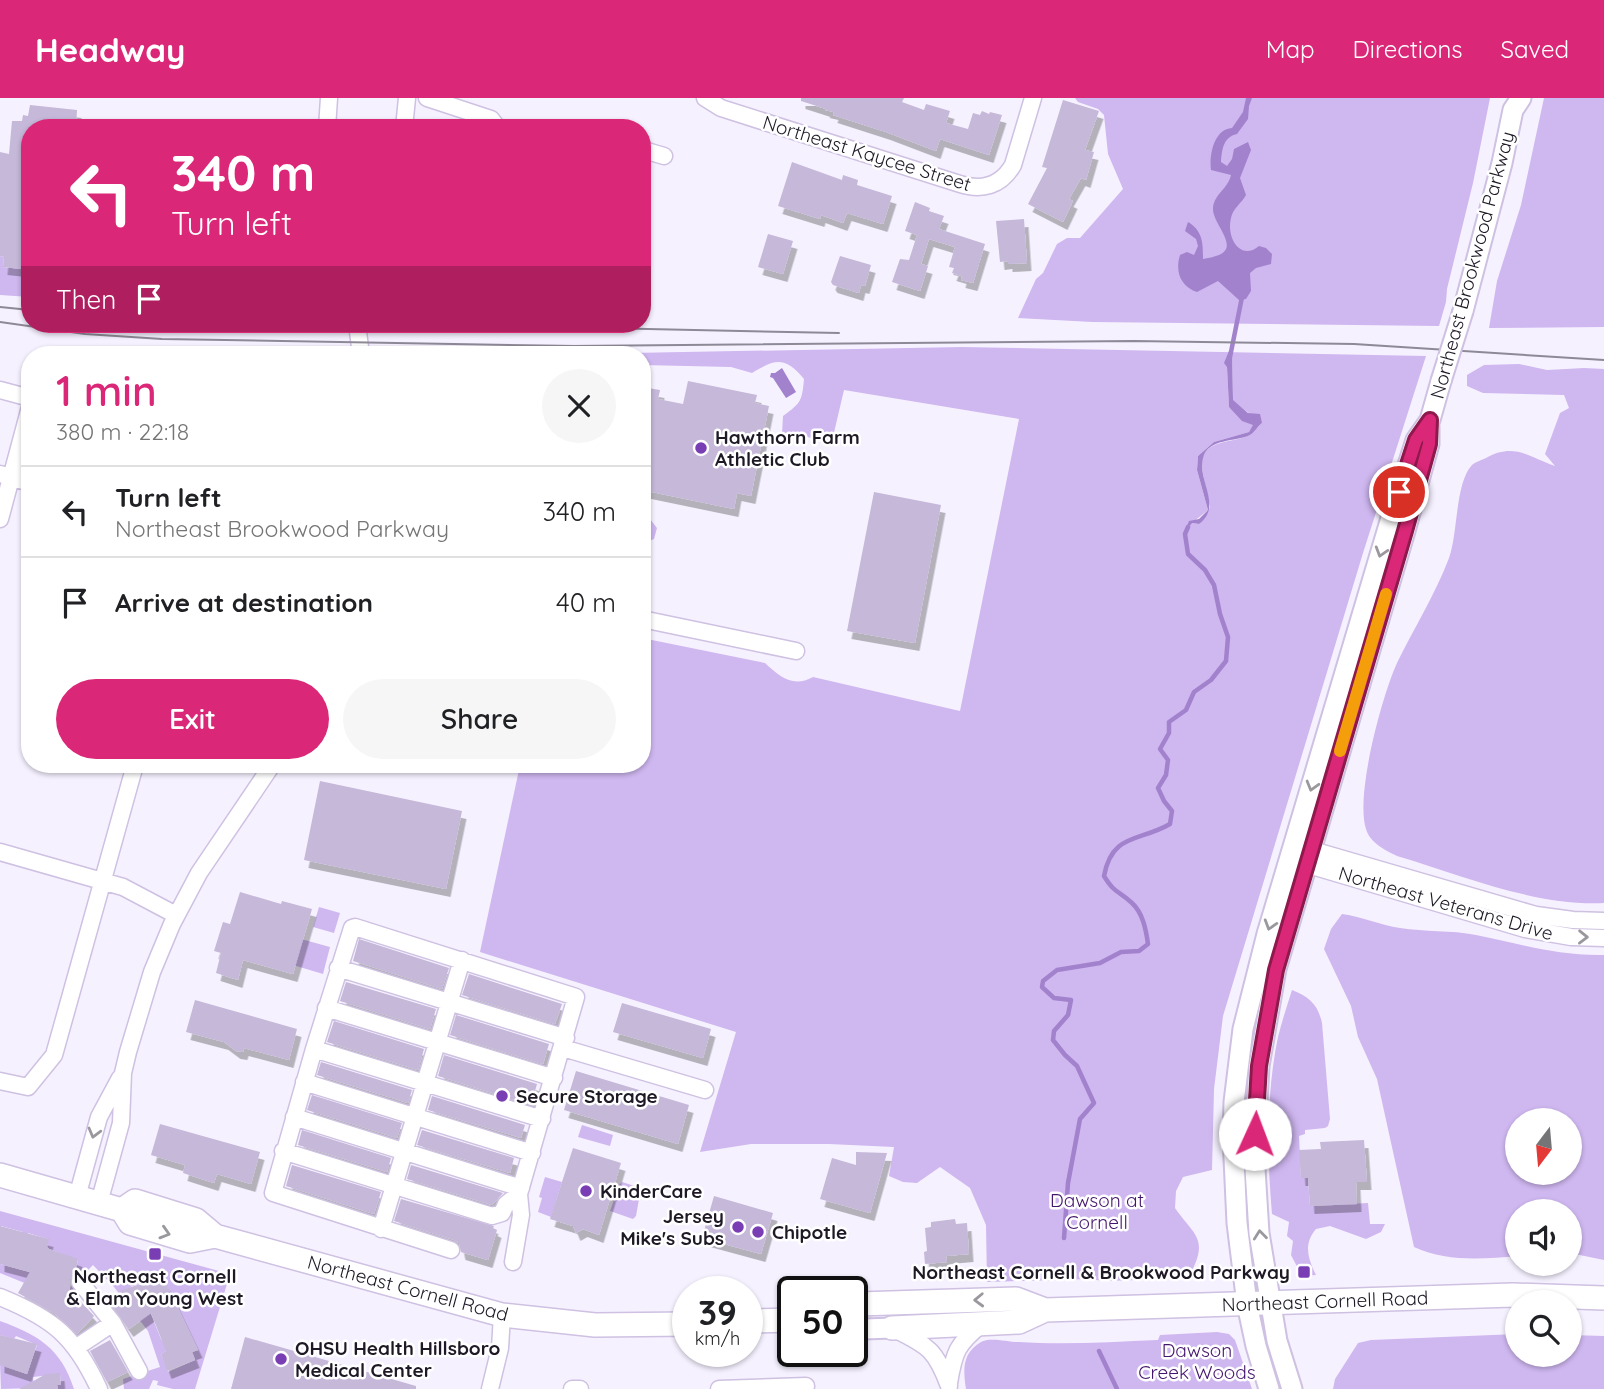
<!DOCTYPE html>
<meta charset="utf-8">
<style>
body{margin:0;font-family:Quicksand,sans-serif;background:#f6f6f6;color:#202124;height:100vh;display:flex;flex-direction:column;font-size:26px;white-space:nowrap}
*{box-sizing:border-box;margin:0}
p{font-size:23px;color:#757577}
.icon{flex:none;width:38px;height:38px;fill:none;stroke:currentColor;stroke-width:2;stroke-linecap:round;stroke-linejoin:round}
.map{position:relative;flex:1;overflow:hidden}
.details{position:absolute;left:21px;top:248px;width:630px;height:427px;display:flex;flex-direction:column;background:#fff;border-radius:28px;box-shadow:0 2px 5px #0004}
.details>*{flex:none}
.hud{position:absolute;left:21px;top:21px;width:630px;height:214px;border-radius:28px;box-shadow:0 2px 5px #0004;background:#db2777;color:#fff;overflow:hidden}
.needle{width:46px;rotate:196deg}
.tools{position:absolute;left:1505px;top:1010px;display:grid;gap:14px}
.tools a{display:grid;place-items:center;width:77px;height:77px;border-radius:50%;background:#fff;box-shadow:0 2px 5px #0004;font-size:35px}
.speed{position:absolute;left:672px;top:1178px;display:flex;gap:14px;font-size:35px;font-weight:700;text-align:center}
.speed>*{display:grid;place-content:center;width:91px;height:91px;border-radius:50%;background:#fff;box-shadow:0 2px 5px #0004;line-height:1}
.speed small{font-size:18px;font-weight:400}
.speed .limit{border:4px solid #111;border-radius:10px;background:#fff;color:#111}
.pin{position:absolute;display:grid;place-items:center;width:60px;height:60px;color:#fff;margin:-30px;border:4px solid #fff;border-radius:50%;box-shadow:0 2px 7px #0007}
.me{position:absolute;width:77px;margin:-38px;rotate:2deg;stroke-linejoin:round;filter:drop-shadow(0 0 5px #0008)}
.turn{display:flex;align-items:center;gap:24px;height:147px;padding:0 35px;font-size:32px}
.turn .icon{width:91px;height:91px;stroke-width:2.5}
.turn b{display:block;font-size:49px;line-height:60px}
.then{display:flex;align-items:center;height:66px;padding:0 35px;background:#0003;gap:14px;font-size:26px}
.round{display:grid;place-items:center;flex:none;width:74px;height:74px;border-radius:37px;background:#f6f6f6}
.headline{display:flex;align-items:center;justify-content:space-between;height:119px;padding:0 35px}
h1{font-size:42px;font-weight:600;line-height:52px;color:#db2777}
.button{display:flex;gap:14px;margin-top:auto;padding:14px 35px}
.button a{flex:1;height:80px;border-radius:42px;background:#db2777;color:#fff;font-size:28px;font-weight:600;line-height:80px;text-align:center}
.button a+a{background:#f6f6f6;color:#202124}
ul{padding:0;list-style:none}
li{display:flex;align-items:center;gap:21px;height:91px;padding:0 35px;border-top:2px solid #e0e0e0}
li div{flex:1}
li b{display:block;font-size:26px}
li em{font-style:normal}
header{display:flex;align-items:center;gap:42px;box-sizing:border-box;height:98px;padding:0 35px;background:#db2777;color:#fff}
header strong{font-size:33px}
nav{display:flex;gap:38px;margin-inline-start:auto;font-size:24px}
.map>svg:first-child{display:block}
</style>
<header>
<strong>Headway</strong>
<nav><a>Map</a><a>Directions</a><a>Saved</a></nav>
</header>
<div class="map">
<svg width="1604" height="1291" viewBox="0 0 1604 1291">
<defs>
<filter id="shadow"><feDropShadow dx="4.5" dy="8" stdDeviation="0" flood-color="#0004"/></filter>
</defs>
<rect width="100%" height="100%" fill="#f6f1ff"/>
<!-- green -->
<path fill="#cfb7f0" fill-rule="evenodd" d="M1075 0H1490L1473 85 1447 191 1446 204 1439 228 1092 224 1018 220 1036 181 1043 175 1057 146 1067 140H1080L1123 91 1108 56 1104 17 1098 11 1078 4Z
M1544 0H1604V229L1489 230 1497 183 1521 107Z
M0 158 4 159 3 169 30 172V199L0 197Z
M962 249 1426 258 1363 455 1223 918 1214 991 1212 1072 1183 1079 1176 1093 1175 1110C1194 1137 1208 1140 1192 1173L1178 1178 1138 1179 1137 1182 1103 1183 1091 1181 987 1184 986 1127 970 1090 940 1069 917 1085 903 1084 889 1078 894 1049 829 1046H751L700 1054 736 934 480 854 520 667H642V540L765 565C780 579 793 590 813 579L960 613 1019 321 844 292 832 343 782 335 783 318C801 305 802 303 804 281 785 258 775 261 752 275L731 269 642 267V257L577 256ZM1232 253 1233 303 1262 325C1258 328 1254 335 1250 337 1235 345 1202 341 1202 365 1202 379 1208 395 1210 409L1199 426 1192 425 1208 412 1197 372 1198 358 1214 344 1249 334 1254 327 1229 309 1227 269Z
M1519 266 1547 272 1584 270 1604 271V805C1534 808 1464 778 1397 758 1385 752 1370 745 1366 731 1355 697 1382 598 1397 565 1414 530 1435 497 1449 460 1458 436 1455 385 1472 367 1475 364 1482 362 1486 360 1514 344 1529 359 1555 368L1545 356 1560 315 1569 310 1564 297 1483 295 1467 288V277L1484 267Z
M642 420 650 421 657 430 654 441 643 446Z
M319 809 340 815 334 835 313 829Z
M1342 816C1363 819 1380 827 1400 830 1425 834 1451 832 1476 837 1521 846 1557 858 1604 857V1162L1570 1155V1113H1517V1158C1483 1161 1446 1164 1414 1149L1377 981 1358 939 1351 908 1324 851 1331 831ZM1517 1022H1570V1074H1517Z
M301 841 330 849 323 876 293 867Z
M1292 892C1310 899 1318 907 1322 925L1330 1021 1328 1028 1325 1030 1305 1032V1036L1299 1038 1301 1080H1308L1310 1108 1368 1105 1370 1126H1385L1381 1134 1366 1141 1330 1128 1316 1131C1303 1146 1308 1161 1316 1177L1302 1178 1291 1157 1293 1143 1287 1138 1289 1124 1272 1116C1267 1058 1266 997 1278 939 1282 923 1287 908 1292 892Z
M582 1027 613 1037 610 1048 578 1039Z
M545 1079 562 1084 551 1119 538 1114 542 1100 539 1099Z
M622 1084 641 1090 636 1118 633 1121 610 1113 619 1087Z
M0 1113 230 1176 195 1291H173L157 1287 158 1283 153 1282 149 1291H124L123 1281 160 1269 148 1233 114 1189 93 1167 84 1176 72 1197 27 1186 0 1175V1166L40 1177 70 1191 78 1162 49 1151 47 1149 48 1141 28 1135 25 1143 23 1134 1 1128 0 1131ZM160 1179 163 1186 166 1185 176 1211 178 1210 198 1252 192 1254 195 1262 168 1274 161 1256 168 1252 161 1241 146 1204H135L130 1189Z
M0 1223C38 1237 61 1250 74 1291H58L57 1287 61 1286 60 1276 33 1279 34 1290 1 1291 0 1265 15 1268V1272L27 1276 37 1247 16 1238 14 1241 0 1237Z
M1217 1234 1229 1236 1235 1242 1252 1291H966C963 1272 962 1255 981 1244 990 1239 1007 1244 1018 1244 1064 1247 1111 1244 1158 1242L1160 1237Z
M1517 1236V1256H1570V1237L1604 1238V1291H1333L1335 1281 1358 1245 1371 1242Z"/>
<!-- water -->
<path fill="#a282cc" d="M1246 0H1252L1249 8 1248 21 1237 36C1223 39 1222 52 1221 64L1227 68 1232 61 1234 51 1248 44 1251 52 1240 80 1246 97C1241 106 1233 110 1231 120 1226 139 1240 164 1259 148L1266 150 1272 156 1271 166 1256 170 1250 175 1251 193 1246 201 1239 202 1218 183 1197 194C1180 188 1175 173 1180 157L1187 154 1194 157 1198 148 1196 141 1185 133 1188 124C1203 133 1203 145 1203 161 1208 160 1214 159 1219 157 1240 148 1212 126 1213 110 1214 96 1228 91 1231 77L1211 72C1209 57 1214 31 1232 30L1243 14Z
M1229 253H1232L1233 302 1248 315 1260 316 1262 325C1258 328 1254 335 1250 337 1236 344 1208 340 1203 360 1197 383 1223 408 1199 426L1192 425 1184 435 1189 423 1199 421 1208 412 1197 372 1198 358 1214 344 1249 334 1253 327 1242 323 1229 309 1227 269 1224 265Z
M782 270 796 294 786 300 773 280 770 279 771 275H775Z"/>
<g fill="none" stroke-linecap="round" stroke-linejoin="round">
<!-- stream -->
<path stroke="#a282cc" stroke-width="4.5" d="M1230 259 1242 199
M1064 1140 1068 1085 1080 1021 1094 1005 1077 968 1065 957 1053 942 1054 933 1068 917 1071 902 1054 900 1042 889 1043 883 1057 872 1100 865 1121 854 1139 853 1148 846C1146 832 1143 815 1132 805 1118 792 1115 796 1104 778 1112 735 1139 744 1170 726L1172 713 1164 703 1158 690 1166 677 1168 662 1160 651 1169 635V624L1186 612 1194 594 1211 582 1226 563 1228 539 1220 516 1214 487 1205 472 1188 456 1185 436 1188 429
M1099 1253 1117 1291"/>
</g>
<!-- building -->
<path fill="#c5b8d9" filter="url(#shadow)" d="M801 0H904L902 4 924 12 926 6 950 13 946 25 968 31 973 15 980 17 982 13 989 16 990 14 1002 17 989 57 940 41 936 53 886 34 833 17 834 14 825 12 826 11 801 3Z
M1063 2 1099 13 1085 52 1094 54 1086 82 1081 80 1069 101 1073 103 1063 124 1028 106 1047 70 1042 69Z
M30 7 77 12 76 30H30V172L3 169 4 159 0 158V54L9 56 12 23H22L23 17 28 18Z
M792 64 842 82 843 77 858 82 857 87 892 98 883 126 847 115 843 125 821 117 820 121 778 108Z
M915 104 930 110 929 113 944 118 939 131 985 146 973 185 961 182 962 178 952 175 954 170 949 169 955 149 929 141 921 166 928 168 920 193 892 184 900 161 909 162 917 137 905 133Z
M1024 121 1027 165 1008 166V163L1000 164 996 123Z
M768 136 793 143 783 176 758 169Z
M840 158 871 167 865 188 861 187 859 195 833 187 831 184Z
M688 283 757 297 755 305 769 308 751 398 737 395 734 411 642 392V289L660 292 658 301 683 306Z
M874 394 941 407 915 545 847 533Z
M320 683 462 713 446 791 304 762Z
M240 794 281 806 282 803 312 811 293 876 243 862 238 882 216 875 221 855 214 853 223 824 230 826Z
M359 841 449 870 442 891 353 863Z
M469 876 562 906 555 926 462 897Z
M346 884 436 911 430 931 340 903Z
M195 902 297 931 289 962 244 950 243 954 236 953 224 944 186 934Z
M622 905 711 931 703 960 613 934Z
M456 917 549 946 543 966 450 937Z
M334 923 424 951 418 972 327 944Z
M444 957 537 986 531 1007 438 978Z
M321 964 412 992 408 1005 317 977Z
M576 973 689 1007 678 1046 564 1012Z
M312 997 402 1025 397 1040 307 1012Z
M432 998 525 1027 521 1040 428 1012Z
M160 1026 260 1054 251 1086 217 1076 214 1085 183 1075 185 1067 151 1057Z
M302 1032 391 1060 387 1074 298 1047Z
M422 1032 514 1060 510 1075 417 1047Z
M1364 1042 1367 1084H1356L1357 1106 1310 1108 1308 1080H1301L1299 1052 1321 1051 1320 1044Z
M573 1050 621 1065 599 1137 583 1131 576 1135 573 1128 550 1121Z
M856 1054 887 1055 870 1115 820 1101 832 1060 856 1067Z
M292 1067 381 1094 374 1116 286 1088Z
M411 1067 503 1095 492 1107 407 1081Z
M714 1098 773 1115 761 1156 702 1140Z
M401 1101 494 1128 493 1130 497 1132 488 1162 461 1154 459 1145 454 1142 394 1123Z
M955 1121 956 1126 967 1125 969 1156 946 1158 947 1164 925 1166 924 1154 927 1153 925 1130 931 1129V1124Z
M0 1128 49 1141 47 1149 49 1151 78 1161 75 1175 70 1181V1192L94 1218 77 1236 54 1215 18 1195 30 1174 0 1166Z
M160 1179 163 1186 166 1185 198 1252 192 1254 195 1262 167 1273 161 1256 166 1253 151 1215 129 1231 108 1202 120 1193Z
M0 1237 37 1246 27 1276 0 1267Z
M245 1239 416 1288V1291H231Z
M110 1242 128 1274 107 1284 90 1253Z
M60 1275 61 1287H57L58 1291H19L46 1276Z"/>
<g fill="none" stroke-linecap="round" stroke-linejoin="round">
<!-- minor casing -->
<g stroke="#cec1e2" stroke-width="19">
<path id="minor" d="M427 0 491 21 498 30
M705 0 721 10 960 86C982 93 1001 88 1013 67L1033 0
M327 30 329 0
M404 30 407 0
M642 56 647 53 664 58
M357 226 361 257
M0 292 30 300
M0 376 30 385
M0 421 30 309
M642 521 796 553
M1302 749 1536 817 1573 822 1604 823
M0 754 123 789 176 817
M1295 763 1525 831 1571 839 1604 840
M338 870 566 940
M326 910 554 980
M563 950 705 992
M314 951 542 1021
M0 983 28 989 54 957 135 667
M304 984 532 1055
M294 1019 521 1090
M283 1053 492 1118 502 1115 506 1106 519 1096
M77 1099 99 1019 120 980
M99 1105 121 1025 123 975 128 954 152 874 172 826 199 775 272 667
M381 1131 462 862
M451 1152 273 1095 314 951 352 830 355 829 576 899 519 1096 521 1117 513 1164
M80 1184 113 1225 139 1273
M0 1199C54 1221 75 1239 99 1291
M896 1232C929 1248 936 1253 949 1288
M77 1249 113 1225
M949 1285C954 1254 957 1246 982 1226
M490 1291 500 1250 502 1217
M572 1291H580
M719 1291 806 1288"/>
</g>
<!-- major casing -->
<g stroke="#cec1e2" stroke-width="23">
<path id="major" d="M1463 213 1502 65 1513 12 1521 0
M852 1225 865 1231 892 1230
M1269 1291 1256 1248 1247 1206 1237 1125 1233 1039 1234 1004 1243 931 1267 836 1391 420 1416 342 1430 322 1441 283
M1292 1291 1277 1243 1259 1135 1254 1055 1259 968 1276 871 1405 433 1429 346V330"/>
</g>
<!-- highway casing -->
<g stroke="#cec1e2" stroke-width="26">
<path id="highway" d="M0 1077 122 1112 130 1125 190 1143 215 1138 502 1217 595 1227 688 1226
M122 1112 135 1103 196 1122 215 1138
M852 1211 859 1206 1016 1201 1045 1212
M747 1223 793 1222
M892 1230 1019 1224 1045 1212 1513 1197 1604 1200"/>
</g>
<!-- minor -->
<use href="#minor" stroke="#fff" stroke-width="16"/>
<!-- major -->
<use href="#major" stroke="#fff" stroke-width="19"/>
<!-- highway -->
<use href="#highway" stroke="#fff" stroke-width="23"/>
<!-- tram -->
<path stroke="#8e8996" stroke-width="2" d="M0 209 30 212
M0 224 85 236 162 241 574 248 1134 243 1354 246 1604 262
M409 226 839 235"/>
<!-- major-bridge casing -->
<g stroke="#cec1e2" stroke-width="23" stroke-linecap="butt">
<path id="major-bridge" d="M1441 283 1463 213"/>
</g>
<!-- major-bridge -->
<use href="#major-bridge" stroke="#fff" stroke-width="19"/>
</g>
<!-- one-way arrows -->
<defs><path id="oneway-chevron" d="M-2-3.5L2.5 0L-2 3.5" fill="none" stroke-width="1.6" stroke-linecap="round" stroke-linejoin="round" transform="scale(1.75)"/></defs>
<g stroke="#9a989d">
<use href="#oneway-chevron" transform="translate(1381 454) rotate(107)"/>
<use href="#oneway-chevron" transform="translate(1312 688) rotate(106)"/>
<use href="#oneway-chevron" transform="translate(1270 827) rotate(107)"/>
<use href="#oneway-chevron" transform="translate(1583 839) rotate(1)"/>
<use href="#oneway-chevron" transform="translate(94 1035) rotate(105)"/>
<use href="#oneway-chevron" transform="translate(165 1135) rotate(17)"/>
<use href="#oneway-chevron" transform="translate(1260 1137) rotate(-96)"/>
<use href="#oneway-chevron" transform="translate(979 1202) rotate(178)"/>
</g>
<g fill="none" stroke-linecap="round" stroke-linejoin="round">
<!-- route casing -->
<g stroke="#8e194d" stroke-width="18">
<path id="route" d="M1255 1036 1259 968 1276 872 1405 433 1429 346 1430 322 1416 342 1399 394"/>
</g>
<!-- route -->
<use href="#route" stroke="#db2777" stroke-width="12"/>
<!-- slow -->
<path stroke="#f59e0b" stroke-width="12" d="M1340 653 1386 496"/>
</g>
<!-- markers -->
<g fill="#793eb4" stroke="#fff" stroke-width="2.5">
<circle cx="701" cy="350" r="7"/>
<circle cx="502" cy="998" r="7"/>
<circle cx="586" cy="1093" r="7"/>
<circle cx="738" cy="1129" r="7"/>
<circle cx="758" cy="1134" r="7"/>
<rect x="148" y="1149" width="14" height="14" rx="3.5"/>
<rect x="1297" y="1167" width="14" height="14" rx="3.5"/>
<circle cx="281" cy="1261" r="7"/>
</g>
<g text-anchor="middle" stroke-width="5" stroke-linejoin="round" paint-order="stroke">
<!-- street labels -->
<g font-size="19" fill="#1e1925" stroke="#fff">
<text transform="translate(867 55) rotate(17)" y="7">Northeast Kaycee Street</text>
<text transform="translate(1472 167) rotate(-75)" y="7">Northeast Brookwood Parkway</text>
<text transform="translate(1446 805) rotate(16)" y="7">Northeast Veterans Drive</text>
<text transform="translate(408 1190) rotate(15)" y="7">Northeast Cornell Road</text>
<text transform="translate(1325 1203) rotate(-2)" y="7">Northeast Cornell Road</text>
</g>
<!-- poi labels -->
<g font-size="19" font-weight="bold" fill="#1e1925" stroke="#fff" text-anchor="start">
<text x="715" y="346">Hawthorn Farm<tspan x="715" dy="22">Athletic Club</tspan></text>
<text x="516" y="1005">Secure Storage</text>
<text x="600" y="1100">KinderCare</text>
<text x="724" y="1125" text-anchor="end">Jersey<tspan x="724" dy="22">Mike's Subs</tspan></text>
<text x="772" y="1141">Chipotle</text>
<text x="1290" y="1181" text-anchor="end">Northeast Cornell &amp; Brookwood Parkway</text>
<text x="155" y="1185" text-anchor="middle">Northeast Cornell<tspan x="155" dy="22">&amp; Elam Young West</tspan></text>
<text x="295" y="1257">OHSU Health Hillsboro<tspan x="295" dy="22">Medical Center</tspan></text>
</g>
<!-- park labels -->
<g font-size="19" fill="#44156d" stroke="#fff">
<text x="1097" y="1109">Dawson at<tspan x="1097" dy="22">Cornell</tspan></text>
<text x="1197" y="1259">Dawson<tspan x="1197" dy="22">Creek Woods</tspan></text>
</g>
</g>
</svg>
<div class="tools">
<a><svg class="needle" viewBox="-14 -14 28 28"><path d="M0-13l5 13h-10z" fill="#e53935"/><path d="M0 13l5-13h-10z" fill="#757577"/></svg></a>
<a><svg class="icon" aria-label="sound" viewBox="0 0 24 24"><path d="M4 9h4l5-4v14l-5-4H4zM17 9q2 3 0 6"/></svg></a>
<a><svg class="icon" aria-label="search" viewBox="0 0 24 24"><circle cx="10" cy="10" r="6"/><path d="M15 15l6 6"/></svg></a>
</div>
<div class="speed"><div>39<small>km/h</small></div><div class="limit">50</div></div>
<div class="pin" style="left:1399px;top:394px;background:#d93025"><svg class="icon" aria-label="arrive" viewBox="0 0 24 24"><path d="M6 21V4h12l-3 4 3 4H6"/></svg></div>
<svg class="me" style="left:1255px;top:1036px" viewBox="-20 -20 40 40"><circle r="19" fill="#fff"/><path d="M0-13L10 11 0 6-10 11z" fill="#db2777"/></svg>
<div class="hud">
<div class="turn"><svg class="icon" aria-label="left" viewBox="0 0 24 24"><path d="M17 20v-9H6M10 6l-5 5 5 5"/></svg><div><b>340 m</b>Turn left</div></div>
<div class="then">Then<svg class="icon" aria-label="arrive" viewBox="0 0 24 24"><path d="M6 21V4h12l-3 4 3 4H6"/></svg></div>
</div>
<section class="details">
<div class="headline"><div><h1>1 min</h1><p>380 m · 22:18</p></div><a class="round"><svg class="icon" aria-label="close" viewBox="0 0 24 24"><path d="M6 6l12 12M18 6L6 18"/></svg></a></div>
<ul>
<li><svg class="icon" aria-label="left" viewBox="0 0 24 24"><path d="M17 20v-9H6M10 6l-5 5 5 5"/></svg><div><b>Turn left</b><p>Northeast Brookwood Parkway</p></div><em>340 m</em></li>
<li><svg class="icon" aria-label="arrive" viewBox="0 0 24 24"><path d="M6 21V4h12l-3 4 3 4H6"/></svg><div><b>Arrive at destination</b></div><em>40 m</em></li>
</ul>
<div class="button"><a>Exit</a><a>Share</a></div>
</section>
</div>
